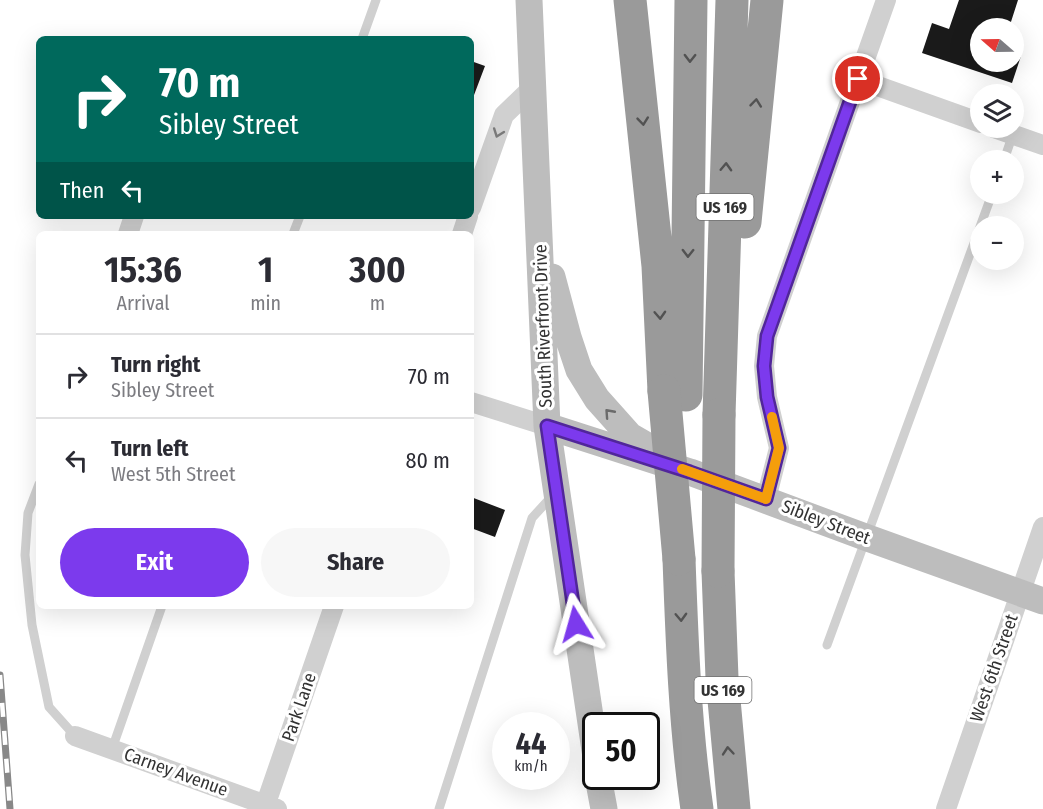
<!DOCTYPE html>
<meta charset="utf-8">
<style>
body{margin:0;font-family:"Fira Sans Condensed",sans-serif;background:#f7f7f7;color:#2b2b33;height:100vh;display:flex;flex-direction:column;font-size:22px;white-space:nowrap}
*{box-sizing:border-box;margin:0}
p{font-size:20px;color:#7c7c81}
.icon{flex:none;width:33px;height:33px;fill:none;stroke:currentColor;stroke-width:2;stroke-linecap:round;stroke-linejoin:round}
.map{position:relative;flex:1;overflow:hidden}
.side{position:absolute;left:36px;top:231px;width:438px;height:378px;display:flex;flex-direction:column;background:#fff;border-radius:9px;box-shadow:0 6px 24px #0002}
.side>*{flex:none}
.banner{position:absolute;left:36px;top:36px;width:438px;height:183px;border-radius:9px;box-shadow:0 6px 24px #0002;background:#00695c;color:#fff;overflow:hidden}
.needle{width:39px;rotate:290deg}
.buttons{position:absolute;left:970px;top:18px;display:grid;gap:12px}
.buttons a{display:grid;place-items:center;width:54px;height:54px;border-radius:50%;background:#fff;box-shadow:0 6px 24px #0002;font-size:30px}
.speed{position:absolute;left:492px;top:712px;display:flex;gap:12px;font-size:30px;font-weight:700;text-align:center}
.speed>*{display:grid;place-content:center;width:78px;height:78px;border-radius:50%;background:#fff;box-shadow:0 6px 24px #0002;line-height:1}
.speed small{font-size:15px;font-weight:400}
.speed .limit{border:3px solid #111;border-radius:9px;background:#fff;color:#111}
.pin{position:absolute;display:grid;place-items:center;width:51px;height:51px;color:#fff;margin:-26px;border:3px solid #fff;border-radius:50%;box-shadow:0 2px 6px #0007}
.me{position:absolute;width:66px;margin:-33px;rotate:352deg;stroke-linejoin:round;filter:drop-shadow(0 0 4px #0008)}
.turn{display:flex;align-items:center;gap:21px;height:126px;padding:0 24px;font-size:27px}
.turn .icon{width:78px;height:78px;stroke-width:2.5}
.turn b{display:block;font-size:42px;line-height:51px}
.then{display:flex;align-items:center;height:57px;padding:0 24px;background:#0003;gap:12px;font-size:22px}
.eta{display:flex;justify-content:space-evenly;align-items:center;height:102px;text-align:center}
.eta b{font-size:36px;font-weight:700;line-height:42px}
.action{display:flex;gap:12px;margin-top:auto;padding:12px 24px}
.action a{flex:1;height:69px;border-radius:36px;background:#7c3aed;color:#fff;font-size:24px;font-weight:700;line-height:69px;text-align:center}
.action a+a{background:#f7f7f7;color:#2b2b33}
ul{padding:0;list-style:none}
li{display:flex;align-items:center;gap:18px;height:84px;padding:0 24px;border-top:2px solid #e1e1e2}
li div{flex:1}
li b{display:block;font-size:22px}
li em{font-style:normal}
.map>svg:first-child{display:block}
</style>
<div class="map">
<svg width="1043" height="809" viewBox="0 0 1043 809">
<rect width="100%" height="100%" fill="#fff"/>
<!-- building -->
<path fill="#1a1a1a" d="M959 0H1018L1009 28H981V62H1014V50L1022 53 1012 83 922 53 932 23 949 29Z
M471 61 485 66 471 103Z
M471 497 505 510 495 537 471 528Z"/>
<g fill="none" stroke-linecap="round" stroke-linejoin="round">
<!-- service -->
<path stroke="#d0d0d0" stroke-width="9" d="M362 39 376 0
M1004 160 1013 134
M293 234 300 216
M39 484 28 513 25 555 32 625 49 707 75 736
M827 645 992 194
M112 749 162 606
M439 809 532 518 553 495"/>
<!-- minor -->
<path stroke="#d0d0d0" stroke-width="20" d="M858 79 981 123
M994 128 1043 145
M471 208 504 115 532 88
M128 234 134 216
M462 234 468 216
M471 402 547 426
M766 499 779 448 767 397 764 366 767 336 886 0
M75 736 277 809
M264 809 334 606
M946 809 1043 527"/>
<!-- secondary -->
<path stroke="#bdbdbd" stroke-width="27" d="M529 0 547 426 596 757
M552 277 568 337 579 370 597 399 630 436 656 451
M547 426 690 472 865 537 1043 601
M598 777 604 809"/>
<!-- motorway -->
<path stroke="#9a9a9a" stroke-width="33" d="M630 0 658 266 664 391
M745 222 767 0
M686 395 691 0
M719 415 732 0
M679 559C682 642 685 726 697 809
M718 571 722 678 734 809"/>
<!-- rail casing -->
<g stroke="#888" stroke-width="7">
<path id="rail" d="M0 675 10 809"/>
</g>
<!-- rail -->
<use href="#rail" stroke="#fff" stroke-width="4.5" stroke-dasharray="14" stroke-linecap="butt"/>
<!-- motorway-bridge -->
<path stroke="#9a9a9a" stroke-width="33" d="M664 391 679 559
M718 571 719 415"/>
</g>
<!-- one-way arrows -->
<defs><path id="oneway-chevron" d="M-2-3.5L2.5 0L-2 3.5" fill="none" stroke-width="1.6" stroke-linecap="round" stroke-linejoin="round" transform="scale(1.5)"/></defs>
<g stroke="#525252">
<use href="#oneway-chevron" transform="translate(690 58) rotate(91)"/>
<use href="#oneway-chevron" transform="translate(756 103) rotate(-84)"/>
<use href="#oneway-chevron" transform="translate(643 121) rotate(84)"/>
<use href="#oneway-chevron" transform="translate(726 167) rotate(-88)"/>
<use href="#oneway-chevron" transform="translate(688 253) rotate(91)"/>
<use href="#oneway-chevron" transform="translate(660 315) rotate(87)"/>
<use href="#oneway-chevron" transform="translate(681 617) rotate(88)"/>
<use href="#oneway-chevron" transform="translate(728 751) rotate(-95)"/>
</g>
<use stroke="#7a7a7a" href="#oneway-chevron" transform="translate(498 133) rotate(110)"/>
<use stroke="#6a6a6a" href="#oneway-chevron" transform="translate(609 413) rotate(-132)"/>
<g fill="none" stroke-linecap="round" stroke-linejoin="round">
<!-- route casing -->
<g stroke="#51269a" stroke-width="15">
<path id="route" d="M576 624 547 426 690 472 766 499 779 448 767 397 764 366 767 336 858 79"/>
</g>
<!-- route -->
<use href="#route" stroke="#7c3aed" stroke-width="10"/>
<!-- slow -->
<path stroke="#f59e0b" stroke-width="10" d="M682 469 766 499 779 448 772 417"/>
</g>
<g text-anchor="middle" stroke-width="6" stroke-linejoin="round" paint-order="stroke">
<!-- shield labels -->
<g fill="#fff" stroke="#707070" stroke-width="1.5">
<rect x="696.5" y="194" width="57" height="26" rx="4.5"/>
<rect x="694.5" y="677" width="57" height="26" rx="4.5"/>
</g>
<g font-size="16" font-weight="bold" fill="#333">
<text x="725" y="213">US 169</text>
<text x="723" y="696">US 169</text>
</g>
<!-- street labels -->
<g font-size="18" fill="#333" stroke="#fff">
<text transform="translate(543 326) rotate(-92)" y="6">South Riverfront Drive</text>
<text transform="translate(826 522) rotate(21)" y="6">Sibley Street</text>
<text transform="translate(994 668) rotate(-71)" y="6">West 6th Street</text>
<text transform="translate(299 707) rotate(-71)" y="6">Park Lane</text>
<text transform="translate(176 772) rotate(20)" y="6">Carney Avenue</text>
</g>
</g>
</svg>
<div class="buttons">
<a><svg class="needle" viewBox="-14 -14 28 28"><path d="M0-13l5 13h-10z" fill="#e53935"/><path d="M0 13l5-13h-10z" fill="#7c7c81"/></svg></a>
<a><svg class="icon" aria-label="layers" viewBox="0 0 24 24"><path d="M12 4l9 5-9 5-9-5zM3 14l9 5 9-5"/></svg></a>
<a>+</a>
<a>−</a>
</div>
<div class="speed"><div>44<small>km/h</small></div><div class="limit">50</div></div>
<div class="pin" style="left:858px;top:79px;background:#d93025"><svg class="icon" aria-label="arrive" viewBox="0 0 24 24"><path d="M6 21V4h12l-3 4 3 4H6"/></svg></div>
<svg class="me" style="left:576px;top:624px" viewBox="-20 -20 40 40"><path d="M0-17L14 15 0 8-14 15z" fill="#7c3aed" stroke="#fff" stroke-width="4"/></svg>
<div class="banner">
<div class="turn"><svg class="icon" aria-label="right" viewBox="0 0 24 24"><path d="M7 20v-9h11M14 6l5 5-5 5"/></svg><div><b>70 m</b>Sibley Street</div></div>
<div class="then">Then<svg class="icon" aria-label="left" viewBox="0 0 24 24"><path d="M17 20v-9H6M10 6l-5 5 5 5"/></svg></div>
</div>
<section class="side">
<div class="eta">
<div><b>15:36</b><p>Arrival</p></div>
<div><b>1</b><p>min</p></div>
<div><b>300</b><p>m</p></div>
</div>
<ul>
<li><svg class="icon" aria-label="right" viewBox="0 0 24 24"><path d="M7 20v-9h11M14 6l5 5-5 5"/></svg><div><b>Turn right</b><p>Sibley Street</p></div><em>70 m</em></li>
<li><svg class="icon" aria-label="left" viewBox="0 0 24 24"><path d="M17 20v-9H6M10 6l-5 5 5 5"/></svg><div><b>Turn left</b><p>West 5th Street</p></div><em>80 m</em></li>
</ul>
<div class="action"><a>Exit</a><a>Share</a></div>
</section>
</div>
